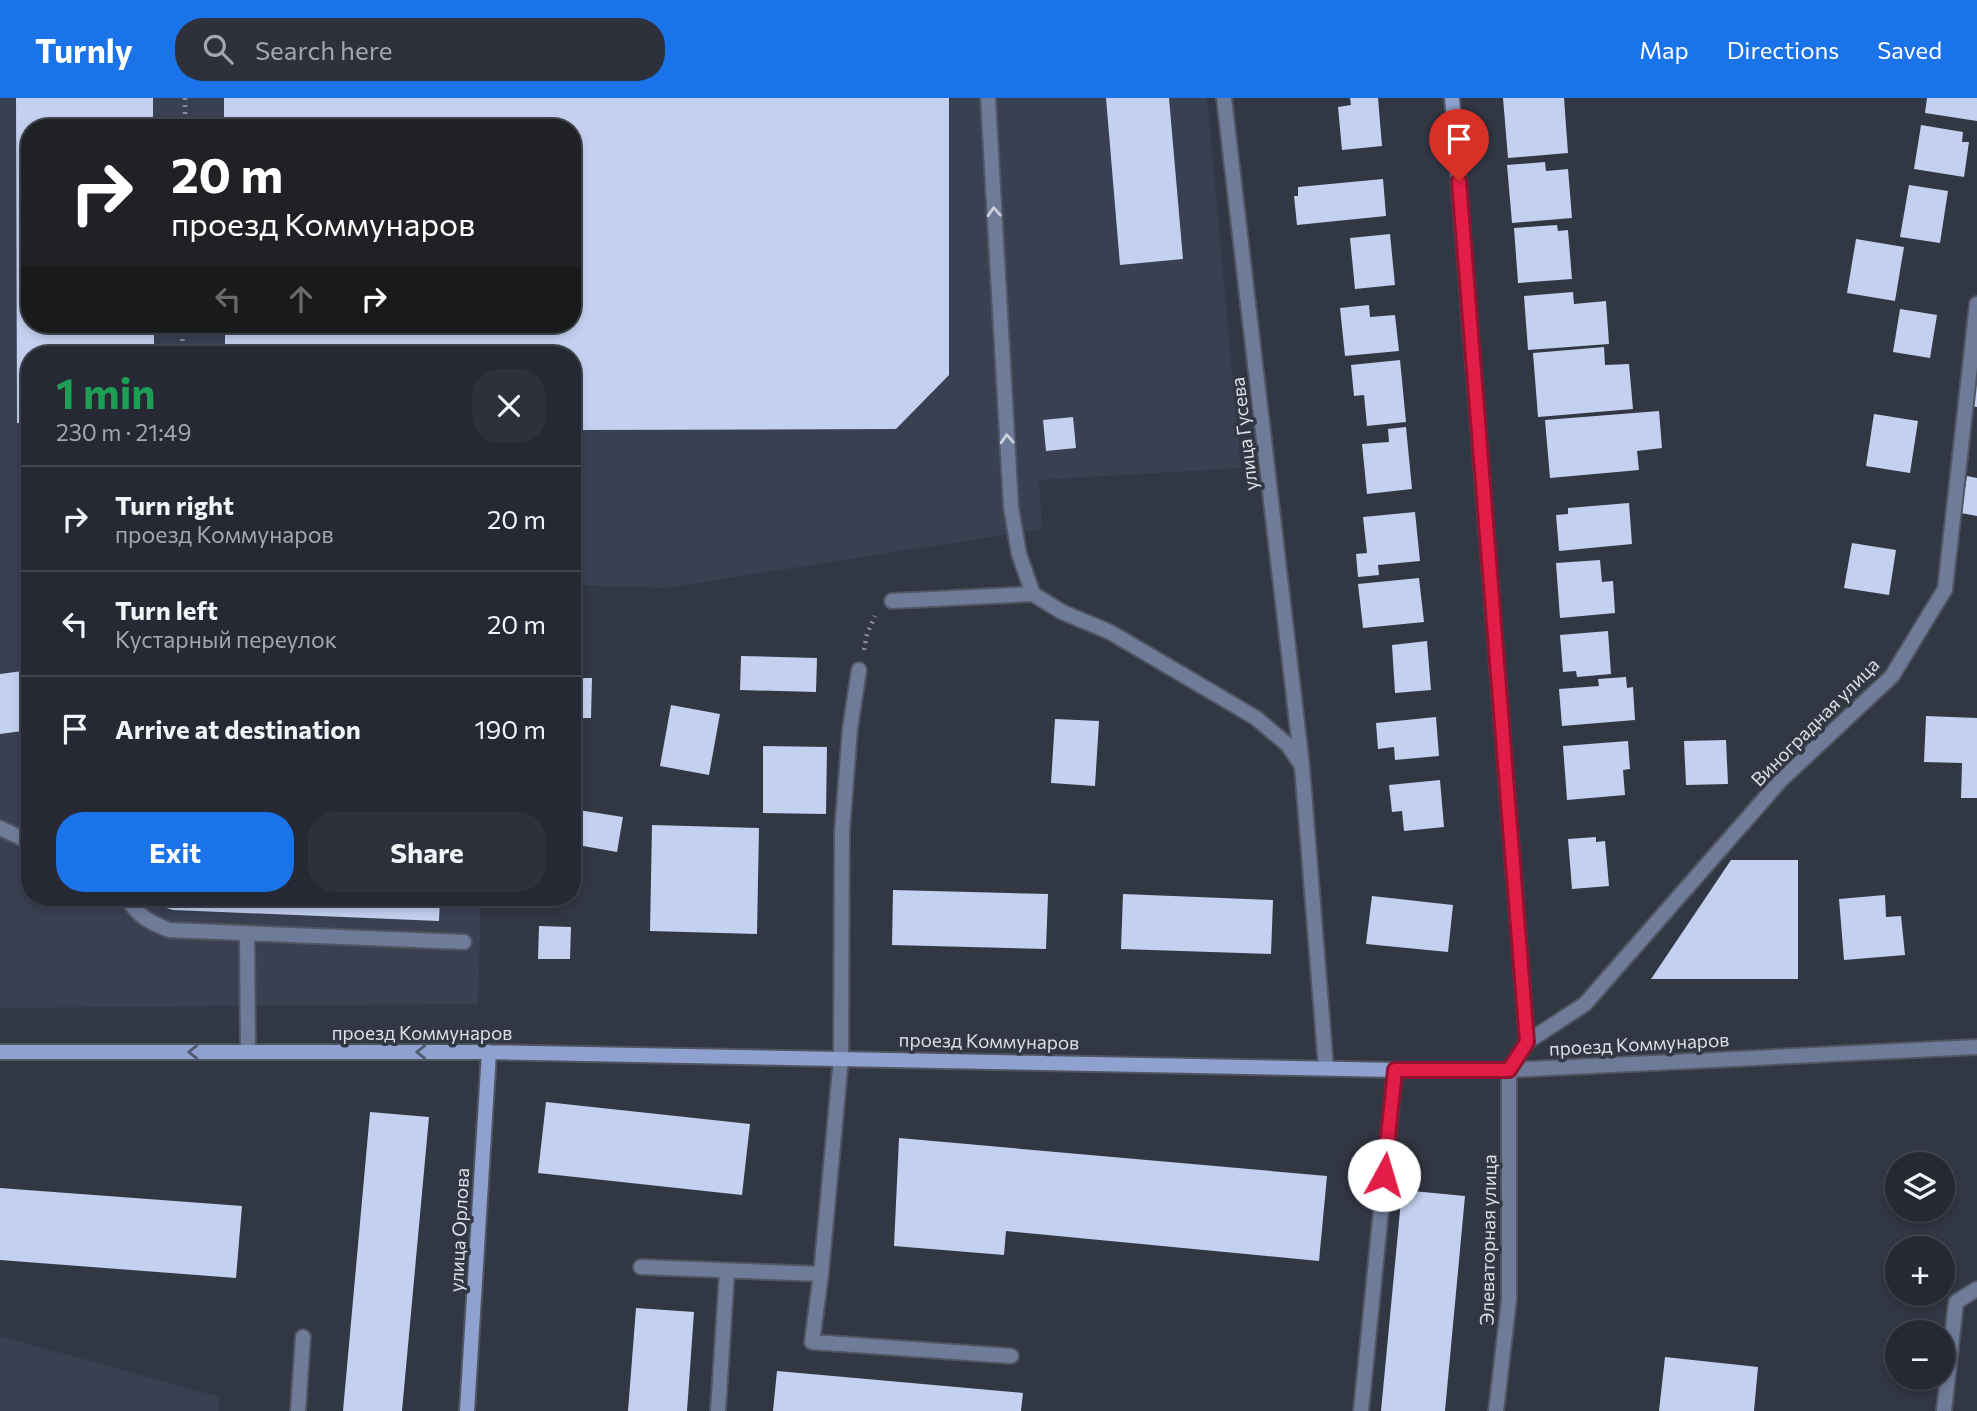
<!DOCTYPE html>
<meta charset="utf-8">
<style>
body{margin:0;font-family:Commissioner,sans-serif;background:#2e313b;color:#f1f3f6;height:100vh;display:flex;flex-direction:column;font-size:26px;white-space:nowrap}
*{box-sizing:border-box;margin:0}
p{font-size:23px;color:#a4a6ac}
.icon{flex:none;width:38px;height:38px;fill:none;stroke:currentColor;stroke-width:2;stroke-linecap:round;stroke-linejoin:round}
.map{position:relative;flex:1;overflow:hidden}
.details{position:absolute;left:21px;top:248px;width:560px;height:560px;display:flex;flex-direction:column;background:#262933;border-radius:28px;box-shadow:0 4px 10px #0003,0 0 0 2px #42454e}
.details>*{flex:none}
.guide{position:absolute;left:21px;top:21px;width:560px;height:214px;border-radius:28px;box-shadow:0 4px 10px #0003,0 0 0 2px #42454e;background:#202124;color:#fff;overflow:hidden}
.fabs{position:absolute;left:1885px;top:1054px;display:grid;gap:14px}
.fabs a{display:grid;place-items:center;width:70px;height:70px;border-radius:50%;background:#262933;box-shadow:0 4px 10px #0003,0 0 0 2px #42454e;font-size:35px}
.pin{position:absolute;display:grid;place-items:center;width:60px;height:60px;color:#fff;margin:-72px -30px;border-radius:50% 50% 50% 0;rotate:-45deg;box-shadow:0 0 7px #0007}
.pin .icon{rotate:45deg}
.me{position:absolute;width:77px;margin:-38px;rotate:6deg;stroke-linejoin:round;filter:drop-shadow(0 0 5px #0008)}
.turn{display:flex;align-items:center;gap:24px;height:147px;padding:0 35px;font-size:32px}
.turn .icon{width:91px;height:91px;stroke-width:2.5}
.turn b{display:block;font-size:49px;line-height:60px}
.lanes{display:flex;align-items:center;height:66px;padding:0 35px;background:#0003;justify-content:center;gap:35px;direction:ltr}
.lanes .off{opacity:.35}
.round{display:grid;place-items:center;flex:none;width:74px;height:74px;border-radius:28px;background:#2e313b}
.head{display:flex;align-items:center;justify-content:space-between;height:119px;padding:0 35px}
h1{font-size:42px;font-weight:700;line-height:52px;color:#1e9e55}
.cta{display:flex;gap:14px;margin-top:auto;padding:14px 35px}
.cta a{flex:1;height:80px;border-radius:28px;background:#1a73e8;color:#fff;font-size:28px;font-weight:700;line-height:80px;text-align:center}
.cta a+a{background:#2e313b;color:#f1f3f6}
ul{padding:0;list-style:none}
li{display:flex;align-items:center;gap:21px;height:105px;padding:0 35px;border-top:2px solid #42454e}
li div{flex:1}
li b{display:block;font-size:26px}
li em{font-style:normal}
header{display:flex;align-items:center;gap:42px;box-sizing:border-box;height:98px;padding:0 35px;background:#1a73e8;color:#fff}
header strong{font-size:33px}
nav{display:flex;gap:38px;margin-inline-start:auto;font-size:24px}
.search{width:490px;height:63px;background:#2e313b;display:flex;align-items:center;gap:18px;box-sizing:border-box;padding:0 24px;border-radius:28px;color:#a4a6ac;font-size:26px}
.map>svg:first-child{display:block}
</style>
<header>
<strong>Turnly</strong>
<div class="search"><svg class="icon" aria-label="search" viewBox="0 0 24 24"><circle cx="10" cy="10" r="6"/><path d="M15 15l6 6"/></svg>Search here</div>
<nav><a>Map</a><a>Directions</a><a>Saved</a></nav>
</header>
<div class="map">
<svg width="1977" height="1313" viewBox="0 0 1977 1313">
<rect width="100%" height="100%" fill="#323744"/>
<!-- built -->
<path fill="#384052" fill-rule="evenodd" d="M0 0H1207L1241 370 1039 382 1042 431 665 490 572 487V257H30V800H481L478 906 0 910ZM30 30H572V226H30Z
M0 1238 220 1299 218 1313H0Z"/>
<!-- building -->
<path fill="#c3d0ef" d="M16 0H153V30H30V226H154V257H30V325H17Z
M224 0H949V277L896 331 572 332V257H225V226H572V30H224Z
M1106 0H1169L1183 161 1120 167Z
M1350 0H1378L1382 48 1342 52 1338 9 1351 7Z
M1503 0H1564L1568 55 1508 60Z
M1927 0H1977V23L1925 15Z
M1921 27 1963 34 1962 44H1969L1964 79 1914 71Z
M1545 64 1546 73 1568 71 1572 120 1512 125 1507 67Z
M1383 81 1386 118 1297 127 1294 98H1298V89Z
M1909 87 1948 93 1940 145 1900 139Z
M1557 127 1558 133 1568 132 1572 181 1518 185 1514 130Z
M1390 136 1395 187 1355 191 1350 140Z
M1856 141 1904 149 1895 203 1847 195Z
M1573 194 1574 206 1606 203 1609 246 1528 252 1524 198Z
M1369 207 1370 219 1395 217 1399 253 1345 258 1340 210Z
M1900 211 1937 217 1930 260 1893 254Z
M1604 249 1605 267 1629 266 1633 311 1538 319 1533 255Z
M1400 262 1406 324 1367 328 1364 297 1354 298 1351 267Z
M1975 283H1977V309L1970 308Z
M1659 313 1662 350 1637 353 1639 372 1550 380 1545 322Z
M1874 316 1918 323 1910 375 1866 368Z
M1073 319 1076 350 1046 353 1043 322Z
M1406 329 1412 391 1367 396 1362 346 1389 344 1388 331Z
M1967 378 1977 380V418L1961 415Z
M1629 405 1632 446 1559 453 1556 417 1568 416V410Z
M1415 414 1420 463 1378 467 1379 477 1358 479 1356 456 1367 455 1363 419Z
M1852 445 1896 452 1889 497 1844 490Z
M1600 462 1602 484 1613 483 1615 515 1560 520 1556 465Z
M1419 480 1424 524 1363 530 1358 486Z
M1608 533 1611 576 1577 579 1576 573 1563 574 1560 537Z
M1427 543 1431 592 1395 595 1392 547Z
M741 558 817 560 816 594 740 592Z
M30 572V632L0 636V576Z
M1626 579 1627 590 1633 589 1635 622 1562 628 1559 591 1599 588 1598 581Z
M572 580H592L591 620H572Z
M671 607 720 616 709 677 660 668Z
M1926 618 1977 620V700H1961L1962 665 1924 664Z
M1436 619 1439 658 1395 662 1394 649 1378 651 1376 625Z
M1055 621 1099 623 1095 688 1051 685Z
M1726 642 1728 686 1686 687 1684 643Z
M1628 643 1630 671 1623 672 1625 697 1567 702 1563 648Z
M763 648 827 649 826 716 763 715Z
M1440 682 1444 729 1404 733 1402 713 1392 714 1389 687Z
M572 711 623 719 617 754 572 746Z
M652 727 759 730 757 836 650 833Z
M1596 739V744L1605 743 1609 788 1572 791 1568 741Z
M1731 762H1798V881H1651Z
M893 792 1048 796 1046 851 892 847Z
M1123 796 1273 802 1271 856 1121 851Z
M1885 797 1886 819 1901 818 1905 857 1844 862 1839 801Z
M1372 798 1453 807 1448 854 1366 846Z
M150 800H440L439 823 173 812 160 808Z
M539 828 571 829 570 861H538Z
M546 1004 750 1026 742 1097 538 1075Z
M370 1014 429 1019 402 1313H343Z
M899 1040 1327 1078 1319 1163 1006 1133 1004 1157 894 1148Z
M0 1090 242 1108 236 1180 0 1162Z
M1402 1092 1465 1098 1445 1313H1381Z
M636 1210 694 1214 687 1313H628Z
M1665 1259 1758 1269 1754 1313H1659Z
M777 1273 1023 1295 1021 1313H773Z"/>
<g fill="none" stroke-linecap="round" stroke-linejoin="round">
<!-- lane casing -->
<g stroke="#515561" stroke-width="18">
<path id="lane" d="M988 0 1011 409 1019 456 1033 496
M892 503 1033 496 1062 514 1110 534 1256 620 1288 647 1302 668
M859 572 850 631 842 734 841 960 821 1176 812 1244 1011 1258
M0 730 30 744
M127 800C138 818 149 824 169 832L464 844
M247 835 248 954
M641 1169 821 1176
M298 1313 303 1239
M718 1313 727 1173
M1361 1313 1395 972
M1944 1313 1956 1204 1977 1191"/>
</g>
<!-- street casing -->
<g stroke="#515561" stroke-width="18">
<path id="street" d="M1224 0 1302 668 1326 970
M1527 944 1585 906 1780 683 1892 578 1945 491 1977 206
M1496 1313 1509 1201V972L1977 949"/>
</g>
<!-- secondary casing -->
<g stroke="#515561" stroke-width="18">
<path id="secondary" d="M0 954H489L1395 972H1509L1527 944 1452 0
M467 1313 489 954"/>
</g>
<!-- path -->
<path stroke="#888c96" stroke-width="4.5" stroke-dasharray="2 5" stroke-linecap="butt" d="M185 30V0
M182 257 183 226
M864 552 867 536 875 518"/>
<!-- lane -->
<use href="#lane" stroke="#6f7c99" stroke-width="14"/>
<!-- street -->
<use href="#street" stroke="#6f7c99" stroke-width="14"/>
<!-- secondary -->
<use href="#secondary" stroke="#8ea1cf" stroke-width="14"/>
</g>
<!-- one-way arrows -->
<defs><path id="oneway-chevron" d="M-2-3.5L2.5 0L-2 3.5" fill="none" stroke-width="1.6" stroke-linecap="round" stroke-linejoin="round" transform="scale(1.75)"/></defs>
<g stroke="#ccd0db">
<use href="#oneway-chevron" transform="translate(994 114) rotate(-93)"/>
<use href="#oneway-chevron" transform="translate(1007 341) rotate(-93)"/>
</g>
<g stroke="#4e576e">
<use href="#oneway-chevron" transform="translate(193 954) rotate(-180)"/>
<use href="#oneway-chevron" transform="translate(421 954) rotate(180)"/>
</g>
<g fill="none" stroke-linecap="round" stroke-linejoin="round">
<!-- route casing -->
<g stroke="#92132f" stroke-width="18">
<path id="route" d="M1384 1077 1395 972H1509L1527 944 1459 83"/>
</g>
<!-- route -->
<use href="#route" stroke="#e11d48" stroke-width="12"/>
</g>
<g text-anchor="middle" stroke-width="7" stroke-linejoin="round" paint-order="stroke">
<!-- street labels -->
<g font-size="19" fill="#dcdfe7" stroke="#323744">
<text transform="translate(1244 336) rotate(-97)" y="7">улица Гусева</text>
<text transform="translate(1815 624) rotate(-45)" y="7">Виноградная улица</text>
<text x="422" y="942">проезд Коммунаров</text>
<text transform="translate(989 943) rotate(1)" y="7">проезд Коммунаров</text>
<text transform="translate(1639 946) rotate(-3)" y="7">проезд Коммунаров</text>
<text transform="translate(459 1132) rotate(-87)" y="7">улица Орлова</text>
<text transform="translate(1488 1142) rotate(-89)" y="7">Элеваторная улица</text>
</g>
</g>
</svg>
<div class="fabs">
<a><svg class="icon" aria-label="layers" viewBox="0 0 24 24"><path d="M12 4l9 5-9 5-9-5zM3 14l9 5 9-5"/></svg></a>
<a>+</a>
<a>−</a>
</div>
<div class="pin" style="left:1459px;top:83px;background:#d93025"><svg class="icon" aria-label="arrive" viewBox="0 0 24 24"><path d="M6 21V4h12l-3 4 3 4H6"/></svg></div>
<svg class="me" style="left:1384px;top:1077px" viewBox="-20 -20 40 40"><circle r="19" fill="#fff"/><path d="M0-13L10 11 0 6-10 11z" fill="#e11d48"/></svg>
<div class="guide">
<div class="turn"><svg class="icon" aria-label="right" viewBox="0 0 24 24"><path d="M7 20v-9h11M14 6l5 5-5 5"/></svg><div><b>20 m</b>проезд Коммунаров</div></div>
<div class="lanes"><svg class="icon off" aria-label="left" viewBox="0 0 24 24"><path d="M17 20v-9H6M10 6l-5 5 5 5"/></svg><svg class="icon off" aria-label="ahead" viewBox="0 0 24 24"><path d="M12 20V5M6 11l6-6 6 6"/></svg><svg class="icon" aria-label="right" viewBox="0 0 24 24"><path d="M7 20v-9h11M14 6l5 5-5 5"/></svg></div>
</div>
<section class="details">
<div class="head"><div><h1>1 min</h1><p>230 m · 21:49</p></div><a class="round"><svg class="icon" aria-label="close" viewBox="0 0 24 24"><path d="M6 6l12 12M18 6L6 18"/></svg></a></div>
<ul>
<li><svg class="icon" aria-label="right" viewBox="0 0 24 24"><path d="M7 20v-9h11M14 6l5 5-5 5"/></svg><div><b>Turn right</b><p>проезд Коммунаров</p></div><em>20 m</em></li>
<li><svg class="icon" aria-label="left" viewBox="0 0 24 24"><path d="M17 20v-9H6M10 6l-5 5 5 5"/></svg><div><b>Turn left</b><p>Кустарный переулок</p></div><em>20 m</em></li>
<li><svg class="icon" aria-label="arrive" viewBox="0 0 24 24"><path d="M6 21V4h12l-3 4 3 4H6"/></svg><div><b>Arrive at destination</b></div><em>190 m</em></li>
</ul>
<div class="cta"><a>Exit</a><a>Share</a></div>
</section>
</div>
